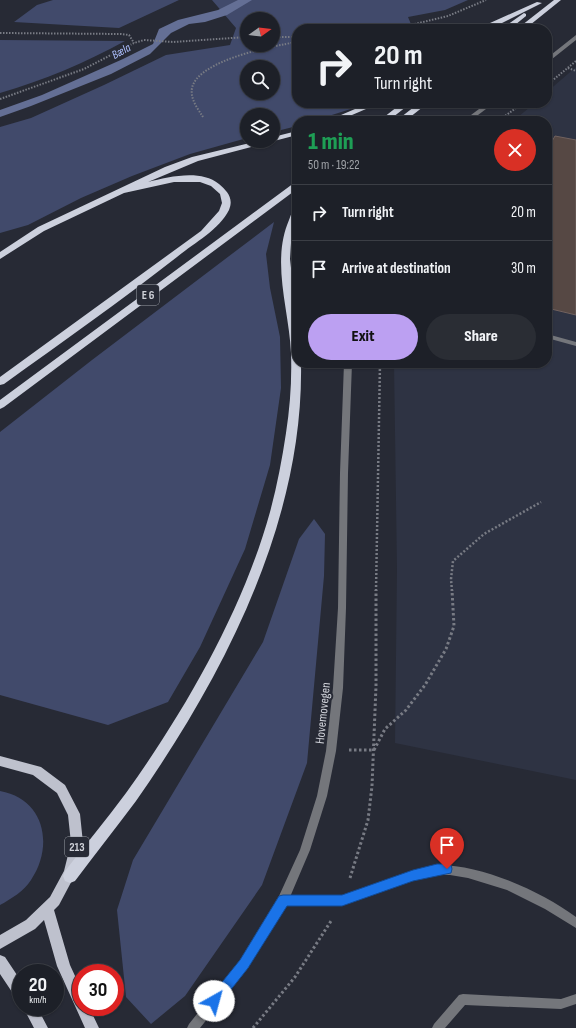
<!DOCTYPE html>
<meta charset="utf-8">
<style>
body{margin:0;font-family:"Sofia Sans Condensed",sans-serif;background:#2a2d34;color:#f1f3f6;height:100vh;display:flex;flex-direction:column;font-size:15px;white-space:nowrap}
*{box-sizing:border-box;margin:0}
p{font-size:13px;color:#a0a3a8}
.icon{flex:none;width:22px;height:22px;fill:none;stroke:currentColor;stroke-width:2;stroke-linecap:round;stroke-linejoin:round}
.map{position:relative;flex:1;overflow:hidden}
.drawer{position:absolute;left:292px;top:116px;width:260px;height:252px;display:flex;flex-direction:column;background:#1d2028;border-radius:16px;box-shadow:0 1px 3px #0004,0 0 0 1px #3b3e45}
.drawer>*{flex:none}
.banner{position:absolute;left:292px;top:24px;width:260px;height:84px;border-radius:16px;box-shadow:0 1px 3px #0004,0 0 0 1px #3b3e45;background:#1d2028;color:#f1f3f6;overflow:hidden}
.needle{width:26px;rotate:75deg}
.fabs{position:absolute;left:240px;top:12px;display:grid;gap:8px}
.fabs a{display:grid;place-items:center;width:40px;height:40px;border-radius:50%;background:#1d2028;box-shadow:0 1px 3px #0004,0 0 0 1px #3b3e45;font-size:20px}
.speed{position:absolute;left:12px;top:964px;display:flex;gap:8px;font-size:20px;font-weight:700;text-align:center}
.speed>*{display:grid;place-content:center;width:52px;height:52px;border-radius:50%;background:#1d2028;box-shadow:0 1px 3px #0004,0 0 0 1px #3b3e45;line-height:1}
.speed small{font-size:10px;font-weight:400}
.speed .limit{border:6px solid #d22;background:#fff;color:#111}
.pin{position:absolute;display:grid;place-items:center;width:34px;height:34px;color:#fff;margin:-41px -17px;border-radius:50% 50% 50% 0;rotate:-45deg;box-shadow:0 0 4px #0007}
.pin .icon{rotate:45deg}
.me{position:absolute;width:44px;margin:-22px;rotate:38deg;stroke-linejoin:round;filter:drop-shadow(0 0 3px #0008)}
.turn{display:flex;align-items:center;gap:14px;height:84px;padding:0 16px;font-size:18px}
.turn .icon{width:52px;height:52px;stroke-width:2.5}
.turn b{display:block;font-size:28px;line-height:34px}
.round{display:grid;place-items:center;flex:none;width:42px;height:42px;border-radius:21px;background:#2a2d34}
.head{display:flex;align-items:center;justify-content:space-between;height:68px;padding:0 16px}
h1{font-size:24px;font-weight:800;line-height:30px;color:#1e9e55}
.button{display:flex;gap:8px;margin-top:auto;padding:8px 16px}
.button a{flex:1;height:46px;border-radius:24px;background:#bca0f2;color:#111;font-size:16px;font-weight:800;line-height:46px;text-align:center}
.button a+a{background:#2a2d34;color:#f1f3f6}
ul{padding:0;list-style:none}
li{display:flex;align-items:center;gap:12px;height:56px;padding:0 16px;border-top:1px solid #3b3e45}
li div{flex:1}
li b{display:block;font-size:15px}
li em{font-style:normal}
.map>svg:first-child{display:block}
</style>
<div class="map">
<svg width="576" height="1028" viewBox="0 0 576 1028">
<rect width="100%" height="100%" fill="#272a35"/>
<!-- built -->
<path fill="#2e3343" d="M576 67V780L395 743 397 569 394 363H547V121H513L535 103H547V92Z"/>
<!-- green -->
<path fill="#414a6b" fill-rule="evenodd" d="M53 0H179L119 28 14 22 37 5Z
M212 0H468L445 10 408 17 413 29H297V103H363L357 107 313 121H297V126L273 132V115H247V138L190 154 132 176 81 198 28 225 0 233V127L31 118 104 85 166 55 230 45 236 28ZM247 19H273V45H247ZM247 67H273V93H247Z
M0 40 125 41C85 63 44 80 0 93Z
M274 222 266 254 270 288 280 337 281 388 270 465 245 549 200 647 168 702 108 725 0 695V432L92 360Z
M314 519 325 534 324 576 307 763 262 885 185 996 151 1024 126 997 117 910 133 860 263 642 299 539Z
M0 791C45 799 54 846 31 880 24 891 11 899 0 905Z"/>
<!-- water -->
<path fill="#646f95" d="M238 0H252L227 15 205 22 189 24 171 33 150 54 111 74 31 106 0 117V110L42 95 123 59 153 44 159 29 178 20 218 10Z"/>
<!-- building -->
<path fill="#564844" stroke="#71625f" d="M555 136 576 140V315L547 308V150Z"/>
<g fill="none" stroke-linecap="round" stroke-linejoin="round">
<!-- path-far2 -->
<path stroke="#787b84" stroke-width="2" stroke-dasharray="1.5 1.5" stroke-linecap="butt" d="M394 29 448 16 486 0
M0 33 121 34 129 35 134 43
M273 37H297
M568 68 576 71
M547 85 576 61
M0 99 84 69 134 43 144 40 173 42 247 37
M203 117C198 109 190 99 192 88 198 60 273 46 297 42
M498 121 523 103"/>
<!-- path-far1 -->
<path stroke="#787b84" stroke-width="2.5" stroke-dasharray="2 2" stroke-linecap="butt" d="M376 591 380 363
M452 591 451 579 453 561 484 534 541 502"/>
<!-- path -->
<path stroke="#787b84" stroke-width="3" stroke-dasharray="2.5 2.5" stroke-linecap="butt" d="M349 750H374L385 729 406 710 425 685 446 649 454 626 452 590
M350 878 368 820 372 786 376 686V590
M253 1028 295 977 331 921"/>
<!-- service -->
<path fill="#74767b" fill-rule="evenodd" d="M547 334 576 342V346L547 338Z
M436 865C481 864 540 891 576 917V928L545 909 507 890 468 878 450 875H436L417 879 341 906 283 905 279 904 278 900 279 896 283 895 341 896 397 876Z
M463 994 561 999 576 994V1004L561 1009 465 1005 445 1028H432L434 1024 459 995Z"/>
<!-- minor -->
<path fill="#74767b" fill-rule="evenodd" d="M576 35V40L547 63V58Z
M487 103H494L470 121H463Z
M344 363H352L348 473 346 608 343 688 336 751 327 796 310 850 287 904 248 968 200 1028H187L189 1024 240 960 279 896 300 850 317 796 326 751 333 688 338 608 340 473Z"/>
<!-- primary -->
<path fill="#bec1cd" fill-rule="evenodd" d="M0 756 41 767 65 785 80 814 83 843 76 873 59 905 54 910 70 965 81 989V1007H89L99 1028H85L57 966 44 920 35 929 0 949V935L26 920 50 897 64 871 71 843 68 815 57 793 33 775 0 766Z
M0 955 5 957 21 981V1000L16 998 0 974Z
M23 1007H37L48 1028H34Z"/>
<!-- trunk -->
<path fill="#ccd0dd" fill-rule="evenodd" d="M554 0H561L525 29H517Z
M537 2 542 3 490 29H481L490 23Z
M524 13 526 14V16L510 29H501Z
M369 103H380L338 121H327Z
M402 103H411L388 121H379Z
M419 103H428L405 121H396Z
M297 131V135L198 161 148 182C169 177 200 169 219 184 227 191 234 198 229 210 219 230 194 243 177 257 121 301 62 342 4 384L0 385V377L201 231 219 211 222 203 220 194 211 186 200 182H174L124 193 44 231 0 259V252L38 227 165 167 192 157 258 141H273V137Z
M294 183H297V189L4 407 0 409V400Z
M297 208V221L291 243 290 259 297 322V363H301C304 521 224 675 136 801 116 828 95 854 75 881L70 883 65 881 63 876 65 871C85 845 106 820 126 793 185 711 243 610 270 512 277 486 282 460 286 433 290 407 292 380 291 353 289 309 271 262 289 220 291 215 292 210 297 208Z"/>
</g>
<!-- route -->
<path fill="#1a73e8" stroke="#114b97" d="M437 864H447L451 865 452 869 451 873 413 881 342 906H287L248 968 218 1006 214 1007 210 1006 208 1001 210 997 240 960 279 896 283 895H342L413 870Z"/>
<g text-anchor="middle" stroke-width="4" stroke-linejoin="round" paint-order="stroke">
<!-- far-water labels -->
<g font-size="12" font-style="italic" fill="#adbffe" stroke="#272a35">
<text transform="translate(121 51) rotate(-29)" y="4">Bæla</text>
</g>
<!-- shield labels -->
<g fill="#272a35" stroke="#9da0a8" stroke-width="1">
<rect x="137" y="285" width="22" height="20" rx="3"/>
<rect x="65" y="837" width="24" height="20" rx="3"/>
</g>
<g font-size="12" font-weight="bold" fill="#d0d2d9">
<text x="148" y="299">E 6</text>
<text x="77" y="851">213</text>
</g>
<!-- street labels -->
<g font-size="13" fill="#d0d2d9" stroke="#272a35">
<text transform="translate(322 713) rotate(-84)" y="5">Hovemovegen</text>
</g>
</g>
</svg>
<div class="fabs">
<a><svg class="needle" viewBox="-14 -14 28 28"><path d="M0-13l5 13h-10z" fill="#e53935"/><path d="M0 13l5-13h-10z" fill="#a0a3a8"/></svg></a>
<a><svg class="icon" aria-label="search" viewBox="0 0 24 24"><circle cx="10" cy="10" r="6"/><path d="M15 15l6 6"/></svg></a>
<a><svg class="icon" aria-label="layers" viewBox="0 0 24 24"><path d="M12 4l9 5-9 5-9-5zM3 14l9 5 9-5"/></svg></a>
</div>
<div class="speed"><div>20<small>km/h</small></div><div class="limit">30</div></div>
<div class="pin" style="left:447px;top:869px;background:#d93025"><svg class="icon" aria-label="arrive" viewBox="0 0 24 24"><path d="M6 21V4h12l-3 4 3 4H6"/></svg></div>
<svg class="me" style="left:214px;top:1001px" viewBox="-20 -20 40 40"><circle r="19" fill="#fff"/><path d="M0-13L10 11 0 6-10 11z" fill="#1a73e8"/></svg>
<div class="banner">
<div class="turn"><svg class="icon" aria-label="right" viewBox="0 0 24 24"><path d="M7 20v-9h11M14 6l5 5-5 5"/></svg><div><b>20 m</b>Turn right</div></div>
</div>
<section class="drawer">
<div class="head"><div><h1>1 min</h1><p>50 m · 19:22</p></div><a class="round" style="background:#d93025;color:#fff"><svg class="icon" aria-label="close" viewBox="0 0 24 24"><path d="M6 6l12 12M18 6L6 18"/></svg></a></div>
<ul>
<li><svg class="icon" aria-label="right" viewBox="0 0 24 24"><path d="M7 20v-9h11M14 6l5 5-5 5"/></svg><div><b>Turn right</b></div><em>20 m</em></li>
<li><svg class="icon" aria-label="arrive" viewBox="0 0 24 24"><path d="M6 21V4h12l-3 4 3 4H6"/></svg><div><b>Arrive at destination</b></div><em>30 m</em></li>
</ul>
<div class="button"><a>Exit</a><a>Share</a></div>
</section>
</div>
